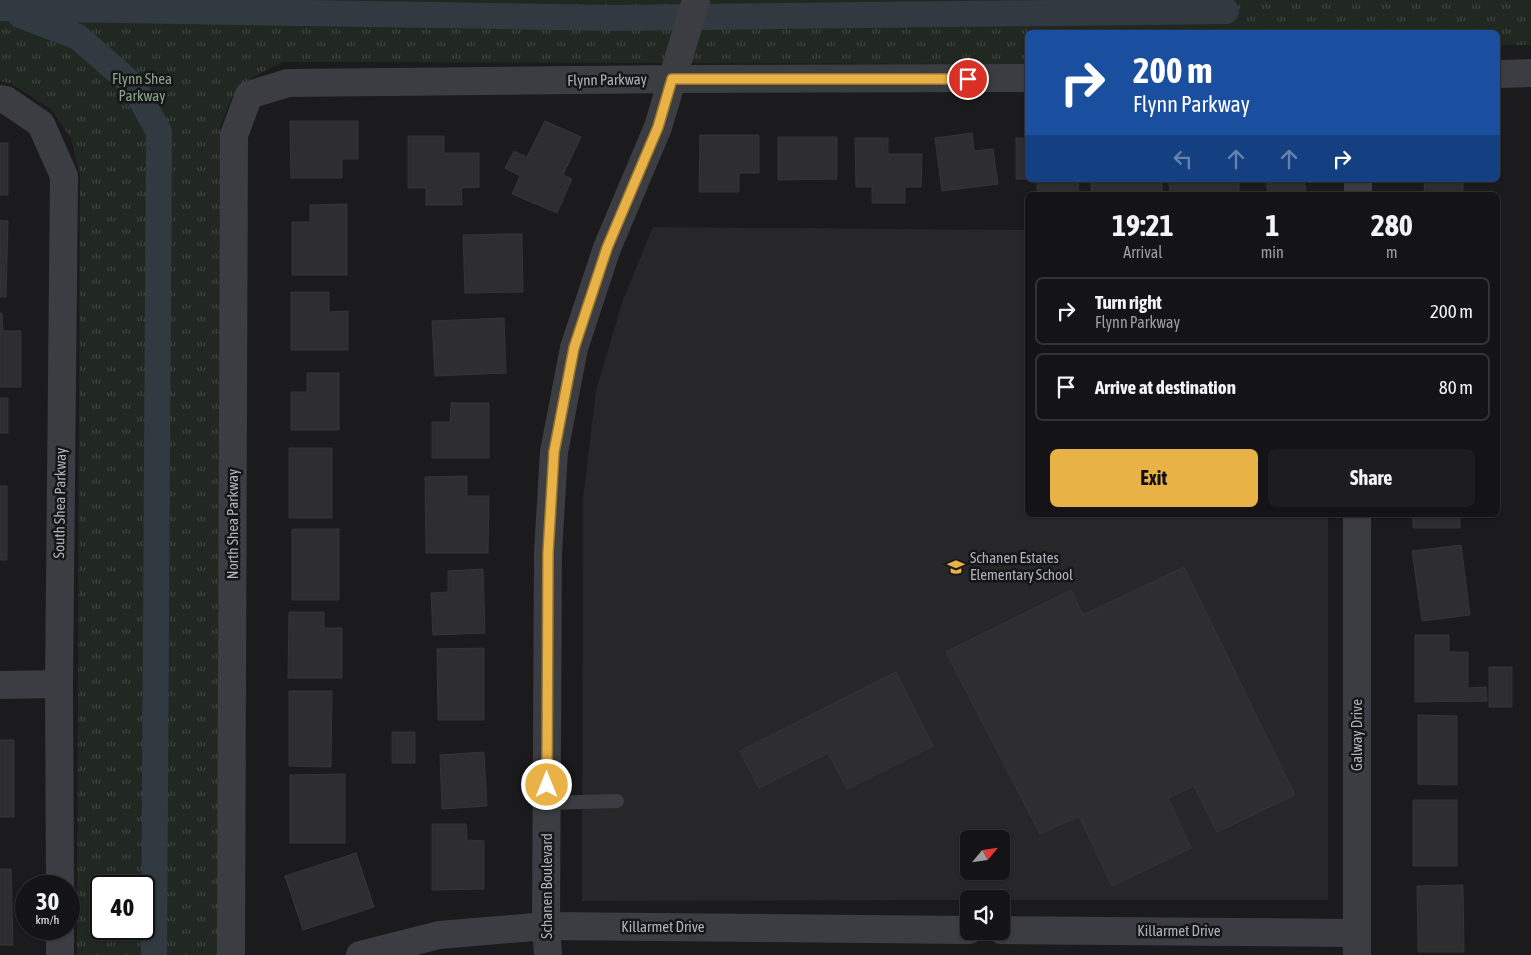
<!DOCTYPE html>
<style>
body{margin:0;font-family:"Asap Condensed",sans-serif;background:#1d1d1f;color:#f1f3f6;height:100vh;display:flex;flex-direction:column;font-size:19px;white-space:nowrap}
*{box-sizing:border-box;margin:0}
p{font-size:16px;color:#9d9ea1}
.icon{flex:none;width:28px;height:28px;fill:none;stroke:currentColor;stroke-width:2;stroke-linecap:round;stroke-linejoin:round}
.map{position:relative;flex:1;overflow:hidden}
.panel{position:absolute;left:1025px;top:192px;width:475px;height:325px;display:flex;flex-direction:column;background:#141416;border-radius:8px;box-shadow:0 1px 4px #0004,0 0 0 1px #333335}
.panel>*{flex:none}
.guide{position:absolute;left:1025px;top:30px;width:475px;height:152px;border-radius:8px;box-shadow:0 1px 4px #0004,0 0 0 1px #333335;background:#1a4fa0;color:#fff;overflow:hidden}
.needle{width:32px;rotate:61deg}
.fabs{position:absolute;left:960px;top:830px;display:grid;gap:10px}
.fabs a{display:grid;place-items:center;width:50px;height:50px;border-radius:8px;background:#141416;box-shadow:0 1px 4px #0004,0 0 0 1px #333335;font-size:25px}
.speed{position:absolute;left:15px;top:875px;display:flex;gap:10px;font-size:25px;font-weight:700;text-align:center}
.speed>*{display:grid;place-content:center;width:65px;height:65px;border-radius:50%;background:#141416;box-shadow:0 1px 4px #0004,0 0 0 1px #333335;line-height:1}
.speed small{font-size:12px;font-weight:400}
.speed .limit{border:2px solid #111;border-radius:8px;background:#fff;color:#111}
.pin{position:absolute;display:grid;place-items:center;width:42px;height:42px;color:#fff;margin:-21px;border:2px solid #fff;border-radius:50%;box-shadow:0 1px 5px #0007}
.me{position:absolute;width:55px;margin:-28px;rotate:0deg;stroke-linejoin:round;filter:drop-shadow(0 0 4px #0008)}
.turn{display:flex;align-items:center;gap:18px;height:105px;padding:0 25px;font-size:22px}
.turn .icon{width:65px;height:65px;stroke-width:2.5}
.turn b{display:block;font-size:35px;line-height:42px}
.lanes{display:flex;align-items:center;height:48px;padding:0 25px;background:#0003;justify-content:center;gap:25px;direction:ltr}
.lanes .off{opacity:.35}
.eta{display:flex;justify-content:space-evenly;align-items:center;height:85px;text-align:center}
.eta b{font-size:30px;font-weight:700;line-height:35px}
.action{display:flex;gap:10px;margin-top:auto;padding:10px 25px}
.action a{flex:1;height:58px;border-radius:8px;background:#e9b246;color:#111;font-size:20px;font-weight:700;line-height:58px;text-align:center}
.action a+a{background:#1d1d1f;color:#f1f3f6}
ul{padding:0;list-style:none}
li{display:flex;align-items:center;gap:15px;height:68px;margin:0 10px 8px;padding:0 15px;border:2px solid #333335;border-radius:8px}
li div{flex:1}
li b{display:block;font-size:19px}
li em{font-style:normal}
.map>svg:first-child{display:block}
</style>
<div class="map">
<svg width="1531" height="955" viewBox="0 0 1531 955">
<defs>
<pattern id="grass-tufts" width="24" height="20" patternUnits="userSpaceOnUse" patternTransform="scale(1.25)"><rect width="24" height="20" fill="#212822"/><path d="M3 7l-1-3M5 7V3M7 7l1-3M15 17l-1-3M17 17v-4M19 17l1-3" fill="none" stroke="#3f4540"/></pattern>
</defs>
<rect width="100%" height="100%" fill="#1b1b1d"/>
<!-- built -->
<path fill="#27272a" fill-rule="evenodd" d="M653 227 1027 230 1028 515H1328V900H1001V899H969V900L582 901 583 498 596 390 623 300ZM969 839H1001V871H969Z"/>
<!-- grass -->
<path fill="url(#grass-tufts)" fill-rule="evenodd" d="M0 0H1531V45H1498V32H1028L1027 64 282 62 251 78 231 99 220 127 218 955H77L80 174 71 138 51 109 10 83 0 81ZM101 886H144V929H101Z"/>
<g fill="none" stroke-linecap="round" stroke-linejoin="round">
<!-- canal -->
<path stroke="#313a41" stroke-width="26" d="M0 8 611 18 1226 11
M20 15 78 37 133 85 159 132 154 955"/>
</g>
<!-- building -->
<path fill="#2e2e31" stroke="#353539" d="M290 121H358V159H342V178H291Z
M545 121 581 137 563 175 572 179 557 213 512 194 520 176 505 168 514 151 527 157Z
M972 133 974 151 993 149 998 184 942 191 935 138Z
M700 135H759V173H739V192H699Z
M408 136H444V153H479V187L461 188 462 205H426V188H408Z
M778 137H837V179L778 180Z
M855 138H888V154H922L921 187H905V203H872V187H856Z
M1016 138H1028V179H1016Z
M0 143H8V195H0Z
M1037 180H1078L1079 195H1037Z
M1091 180H1162V195H1091Z
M1169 180H1239V195H1170Z
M1266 180H1304L1306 191 1281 195H1268Z
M1425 180H1463V193L1424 192Z
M347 204V275H292V222H310V205Z
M0 220 8 221 6 297H0Z
M502 234H522L523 292 465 293 463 235Z
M291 292H329V312L348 311V350H291Z
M0 313H2L3 331H21V387H0Z
M504 318 506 373 435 376 432 321Z
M307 373H339V430H291V392H307Z
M0 398H8V433H0Z
M451 403H489V458H432V422H450Z
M289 448H332V518H289Z
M467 476V496H489L488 553H426L425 477Z
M0 486H7V560H0Z
M1413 515H1460V528H1413Z
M292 529H339V600H292Z
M1461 545 1470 615 1422 621 1412 551Z
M1184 567 1295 795 1217 832 1194 786 1168 798 1191 848 1112 886 1079 816 1040 834 946 652 1071 590 1083 615Z
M483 569 485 633 433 635 431 593 448 592V571Z
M289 612H324V628H342V678H288Z
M1415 635H1449V652H1468V688L1486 687 1487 701 1415 702Z
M484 648V720H438L437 649Z
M1489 667H1512V707H1489Z
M896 672 933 746 847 789 828 753 759 788 740 751Z
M289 691H332L331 767 289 766Z
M1418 715 1457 716V785L1418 784Z
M392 732H415V763H392Z
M0 740H14V817H0Z
M484 752 487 806 442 809 440 755Z
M345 774V843H290V775Z
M1413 800H1457V866H1413Z
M432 824H466L467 840 484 841V889L432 890Z
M356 853 374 907 303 930 285 876Z
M0 869H11L13 945H0Z
M1463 885 1464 952H1418L1417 886Z"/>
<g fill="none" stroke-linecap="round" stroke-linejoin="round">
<!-- service -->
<path stroke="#3c3d42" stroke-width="14" d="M547 803 617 801"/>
<!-- minor -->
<path stroke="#3c3d42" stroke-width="28" d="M1358 195V180
M0 685 59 684
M546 926 969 930
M1001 930 1357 933
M1357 955V515"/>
<!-- tertiary -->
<path stroke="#3c3d42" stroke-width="28" d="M1498 74 1531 73
M0 99 6 100 41 124 64 176 59 684 60 886
M60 929V955
M231 955 234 135 249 95 288 83 672 79 1028 78
M360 955 439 935 546 926
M548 955 546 926 548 553 554 452 574 348 607 248 658 127 696 0"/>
</g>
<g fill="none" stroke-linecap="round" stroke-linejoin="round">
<!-- route casing -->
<g stroke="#97742e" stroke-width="12">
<path id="route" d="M547 785 548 553 554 452 574 348 607 248 658 127 672 79H968"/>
</g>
<!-- route -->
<use href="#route" stroke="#e9b246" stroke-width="9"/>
</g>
<!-- icons -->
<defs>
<g id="school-bare" transform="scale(1.35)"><path d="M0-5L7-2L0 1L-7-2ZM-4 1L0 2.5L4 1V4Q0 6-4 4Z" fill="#e9b246" stroke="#161618" stroke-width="2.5" paint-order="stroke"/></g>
</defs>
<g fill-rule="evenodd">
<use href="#school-bare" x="956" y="567"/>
</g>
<g text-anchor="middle" stroke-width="5" stroke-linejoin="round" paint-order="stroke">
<!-- park labels -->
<g font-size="15" fill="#86a588" stroke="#161618">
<text x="142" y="84">Flynn Shea<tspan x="142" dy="17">Parkway</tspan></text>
</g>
<!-- street labels -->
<g font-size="15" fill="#aeb2bc" stroke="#161618">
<text transform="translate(607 80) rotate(-1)" y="5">Flynn Parkway</text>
<text transform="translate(60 503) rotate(-89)" y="5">South Shea Parkway</text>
<text transform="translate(233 524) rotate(-90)" y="5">North Shea Parkway</text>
<text transform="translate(1357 735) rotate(-90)" y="5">Galway Drive</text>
<text transform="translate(547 886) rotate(-90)" y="5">Schanen Boulevard</text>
<text x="663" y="932">Killarmet Drive</text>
<text x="1179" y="936">Killarmet Drive</text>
</g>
<!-- poi labels -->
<g font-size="15" fill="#aeb2bc" stroke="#161618" text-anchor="start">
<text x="970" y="563">Schanen Estates<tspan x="970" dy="17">Elementary School</tspan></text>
</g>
</g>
</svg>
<div class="fabs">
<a><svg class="needle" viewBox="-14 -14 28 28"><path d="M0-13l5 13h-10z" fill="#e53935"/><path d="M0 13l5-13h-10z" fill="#9d9ea1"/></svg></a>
<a><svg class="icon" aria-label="sound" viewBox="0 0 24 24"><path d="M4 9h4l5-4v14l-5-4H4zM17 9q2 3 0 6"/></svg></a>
</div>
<div class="speed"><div>30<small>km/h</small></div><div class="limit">40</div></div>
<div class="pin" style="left:968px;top:79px;background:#d93025"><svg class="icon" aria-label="arrive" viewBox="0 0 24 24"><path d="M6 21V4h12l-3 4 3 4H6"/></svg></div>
<svg class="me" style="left:547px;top:785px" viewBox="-20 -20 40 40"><circle r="17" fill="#e9b246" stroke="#fff" stroke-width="3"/><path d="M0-11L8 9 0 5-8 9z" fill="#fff"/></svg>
<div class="guide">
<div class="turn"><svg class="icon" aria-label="right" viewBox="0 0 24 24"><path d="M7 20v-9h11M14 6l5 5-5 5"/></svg><div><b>200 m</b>Flynn Parkway</div></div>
<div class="lanes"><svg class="icon off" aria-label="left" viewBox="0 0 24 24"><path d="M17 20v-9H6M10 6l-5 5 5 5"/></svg><svg class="icon off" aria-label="ahead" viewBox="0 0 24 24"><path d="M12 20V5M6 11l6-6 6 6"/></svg><svg class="icon off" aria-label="ahead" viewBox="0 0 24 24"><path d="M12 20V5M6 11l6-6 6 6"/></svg><svg class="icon" aria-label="right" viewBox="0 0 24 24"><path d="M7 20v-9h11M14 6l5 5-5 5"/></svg></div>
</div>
<section class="panel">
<div class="eta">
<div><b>19:21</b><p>Arrival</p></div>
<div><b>1</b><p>min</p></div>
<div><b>280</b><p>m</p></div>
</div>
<ul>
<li><svg class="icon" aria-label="right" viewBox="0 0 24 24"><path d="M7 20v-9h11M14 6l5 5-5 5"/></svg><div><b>Turn right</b><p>Flynn Parkway</p></div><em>200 m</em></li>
<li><svg class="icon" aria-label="arrive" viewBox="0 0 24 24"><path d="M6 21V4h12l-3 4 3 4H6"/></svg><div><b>Arrive at destination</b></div><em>80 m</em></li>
</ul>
<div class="action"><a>Exit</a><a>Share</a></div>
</section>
</div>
